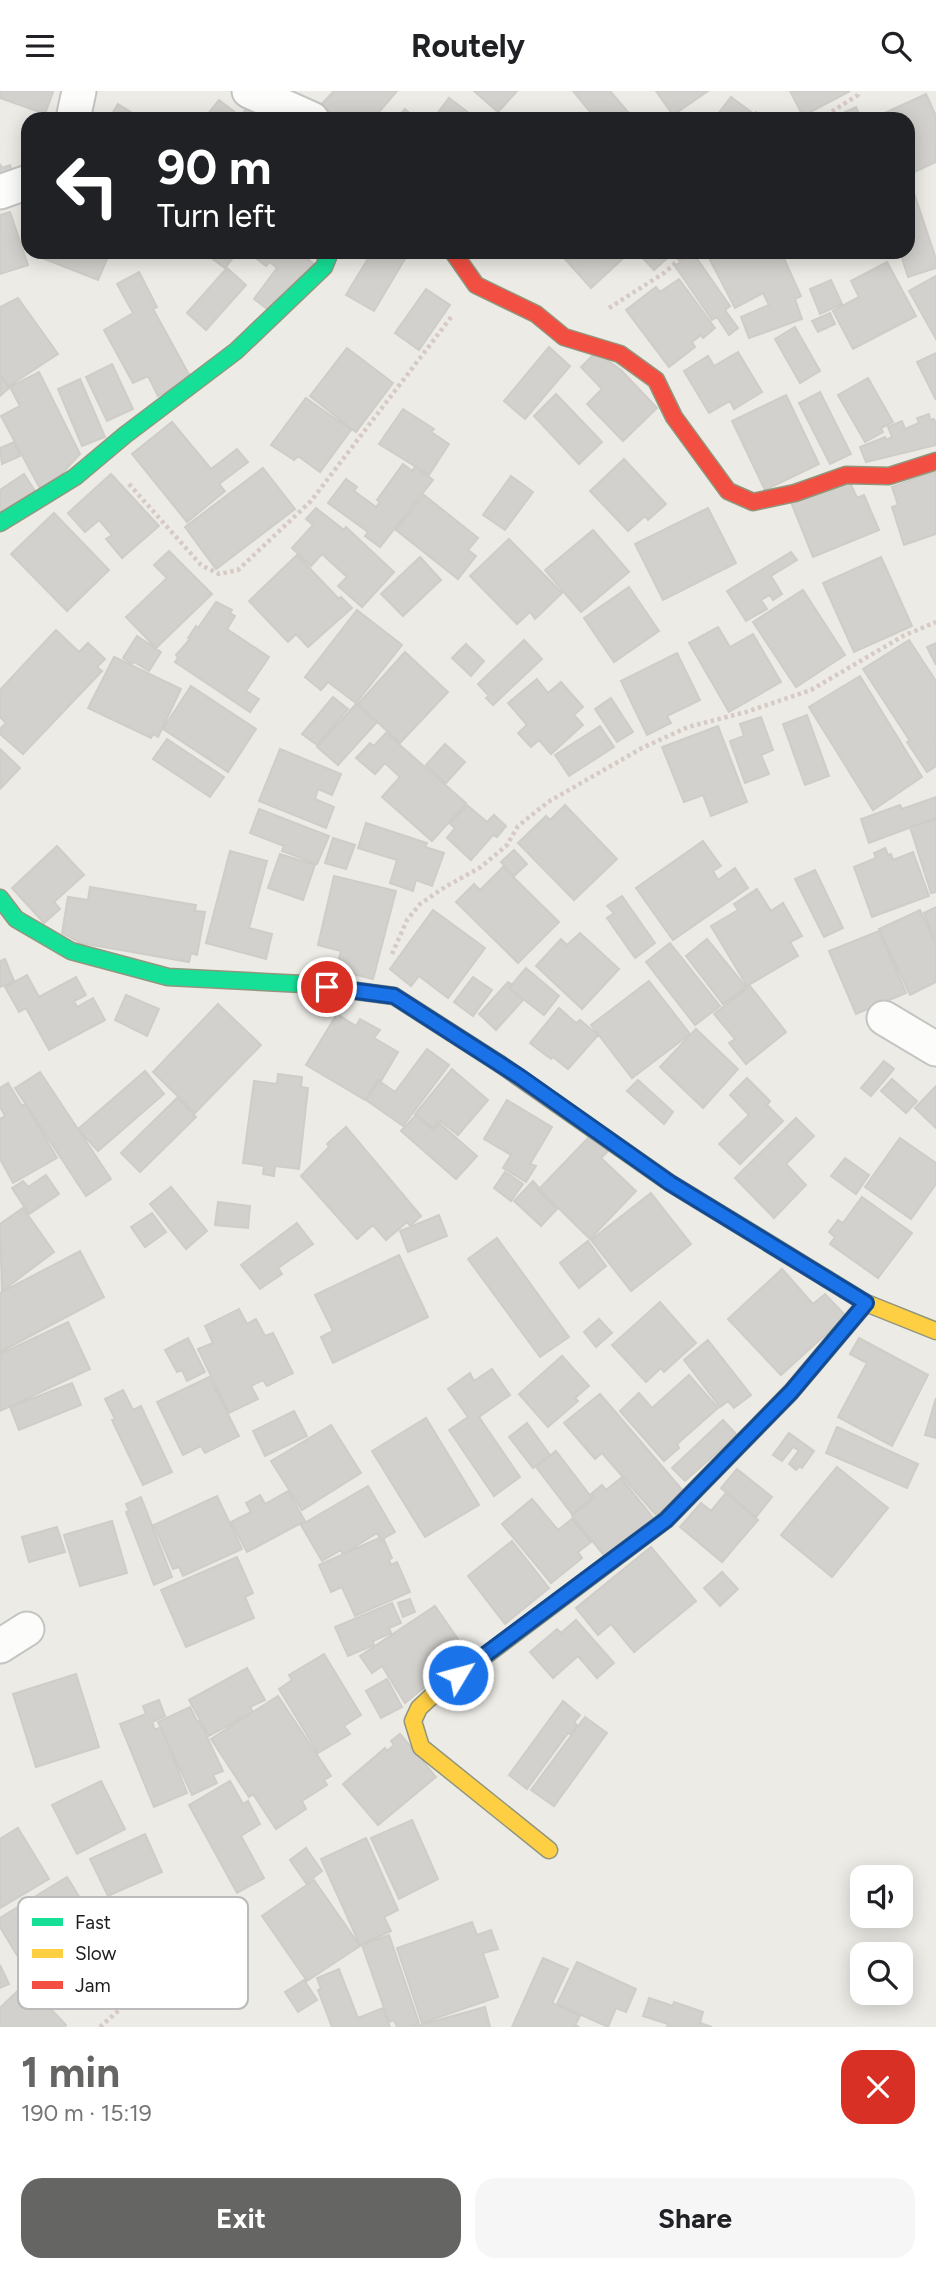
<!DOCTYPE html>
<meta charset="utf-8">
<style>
body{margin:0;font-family:Figtree,sans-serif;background:#f6f6f6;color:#202124;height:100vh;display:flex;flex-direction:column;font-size:26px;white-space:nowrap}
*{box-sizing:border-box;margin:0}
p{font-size:23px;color:#757577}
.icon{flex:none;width:38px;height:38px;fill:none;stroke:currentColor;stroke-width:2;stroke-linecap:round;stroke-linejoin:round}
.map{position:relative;height:1936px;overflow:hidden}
.drawer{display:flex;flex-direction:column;background:#fff;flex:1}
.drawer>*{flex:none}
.hud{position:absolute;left:21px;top:21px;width:894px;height:147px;border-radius:21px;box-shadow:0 4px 18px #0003;background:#202124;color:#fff;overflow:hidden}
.buttons{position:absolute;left:850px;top:1774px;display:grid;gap:14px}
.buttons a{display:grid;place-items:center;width:63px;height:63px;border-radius:14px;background:#fff;box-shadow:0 4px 18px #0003;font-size:35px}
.pin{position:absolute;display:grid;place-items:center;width:60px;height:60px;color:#fff;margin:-30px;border:4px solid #fff;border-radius:50%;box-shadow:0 2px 7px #0007}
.me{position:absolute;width:77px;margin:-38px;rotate:53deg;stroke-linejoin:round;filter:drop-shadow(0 0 5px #0008)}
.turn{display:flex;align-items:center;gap:24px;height:147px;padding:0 21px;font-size:32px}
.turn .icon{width:91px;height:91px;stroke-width:2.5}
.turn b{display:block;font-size:49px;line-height:60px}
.round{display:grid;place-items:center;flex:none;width:74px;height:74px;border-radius:21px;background:#f6f6f6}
.head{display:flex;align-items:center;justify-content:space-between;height:119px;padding:0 21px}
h1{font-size:42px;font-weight:700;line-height:52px;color:#656563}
.action{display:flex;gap:14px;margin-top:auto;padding:14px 21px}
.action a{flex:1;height:80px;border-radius:21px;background:#656563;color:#fff;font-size:28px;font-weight:700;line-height:80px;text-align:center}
.action a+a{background:#f6f6f6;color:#202124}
header{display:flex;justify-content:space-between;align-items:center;height:91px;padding:0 21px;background:#fff;font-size:32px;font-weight:700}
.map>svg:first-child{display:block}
</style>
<header><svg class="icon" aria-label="menu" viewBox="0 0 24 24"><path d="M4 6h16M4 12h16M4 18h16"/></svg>Routely<svg class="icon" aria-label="search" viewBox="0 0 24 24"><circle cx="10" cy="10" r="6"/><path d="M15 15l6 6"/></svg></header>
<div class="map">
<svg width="936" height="1936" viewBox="0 0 936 1936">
<rect width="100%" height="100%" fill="#ecebe6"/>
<!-- building -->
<path fill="#d3d1cd" stroke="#cfcdc7" stroke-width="2" d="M0 0H51L53 1 45 23 0 7Z
M334 0H397L373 28H333L319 16Z
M474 0H517L498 21Z
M573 0H610L634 28H596Z
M656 0H708L673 24Z
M790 0H850L803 25Z
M926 3 936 25V71L908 84V28H882L880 24Z
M255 5 288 28H239Z
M731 6 754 23 756 21 765 28H714Z
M449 7 473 25 471 28H433Z
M219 9 240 25 237 28H204Z
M118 13 142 28H109Z
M856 16 861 28H830Z
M405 18 416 28H396Z
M0 73 2 77 10 74 16 92 0 97Z
M914 102 936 168V177L908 186 900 161H908V104Z
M10 121 28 174 0 183V124Z
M28 160V161H110L98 189 27 161Z
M203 161H237L225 177Z
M258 161H298L314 173 274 223 254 208 277 177 270 171 266 175 257 168 261 163Z
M372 161H409L374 220 346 204Z
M572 161H630L591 197 565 168Z
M637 161H674L654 179Z
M726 161H781L801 205 795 208 802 228 749 247 741 226 769 214 763 202 735 217 710 169Z
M693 162 730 215 725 219 738 237 729 244 717 226 712 229 675 175Z
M887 171 916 225 853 258 833 220 859 206 851 190Z
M227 177 246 194 206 239 187 222Z
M139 181 157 216 153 218 191 287 158 305 148 285 133 292 104 239 133 222 117 193Z
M936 185V248L909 200Z
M679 188 715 237 703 247 701 244 692 251 695 256 669 276 626 219 656 196 660 201Z
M831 189 842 213 820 223 810 198Z
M426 198 450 214 419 259 395 242Z
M18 207 58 263 9 295 0 283V216Z
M830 222 835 233 818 241 812 230Z
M795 236 820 280 800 292 775 248Z
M549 256 570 275 525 328 504 310Z
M347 257 393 292 356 341 310 305Z
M596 261 621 279 657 317 623 350 587 313 602 298 581 276Z
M738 261 762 301 734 318 730 310 709 322 684 280 708 265 714 275Z
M936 262V309L917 271Z
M112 273 133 318 107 330 86 286Z
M39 281 80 363 43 403 1 325 20 315 10 296Z
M0 285 9 297 0 305Z
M868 287 893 331 881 337 883 341 865 351 838 304Z
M80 288 105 346 82 355 58 298Z
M820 301 851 363 830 373 799 312Z
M556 303 602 351 579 373 534 325Z
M786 304 819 373 765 399 732 330Z
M306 307 351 339 320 381 298 365 294 369 271 354Z
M403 318 434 338 431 341 449 353 429 384 379 353Z
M929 323 930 329 934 328 936 333V354L866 371 860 356 885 346 886 349 892 346 888 336 902 330 905 338 919 332 917 327Z
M172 331 211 378 237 358 248 371 219 393 225 400 187 431 132 363Z
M14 351 20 365 2 373 0 357Z
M624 368 666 413 648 429 645 425 628 440 590 400Z
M403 373 412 380 415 376 433 389 380 456 365 445 368 441 328 412 346 388 357 396 354 400 376 416 380 411 377 409Z
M263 377 295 418 216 478 185 436Z
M936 380V443L904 454 892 416 898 414 892 396Z
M24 383 37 403 0 427V399Z
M111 383 159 435 122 467 106 448 112 444 99 429 85 441 68 422Z
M511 385 533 401 505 439 483 424Z
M848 387 857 407 864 404 879 439 813 466 791 411Z
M424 404 478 447 468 459 476 465 458 488 396 439Z
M316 417 344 439 346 436 394 481 362 516 338 495 347 486 322 463 311 475 292 457 313 434 306 428Z
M708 417 736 472 663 509 635 453Z
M54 422 109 479 67 520 11 463Z
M593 439 629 481 581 521 545 479Z
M509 448 562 502 535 528 530 521 517 533 470 485Z
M169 460 212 503 156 557 126 526 167 487 154 474Z
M791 461 797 469 771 485 782 503 773 509 770 504 761 509 767 518 746 530 727 500Z
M297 464 339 508 341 506 352 517 308 556 296 543 288 551 249 510Z
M420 466 441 489 403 525 381 503Z
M881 466 912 535 854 561 823 492Z
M629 496 659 540 614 571 584 527Z
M803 499 845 564 796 596 753 531Z
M216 511 232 519 230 522 235 525 227 538 269 566 246 600 259 608 250 621 175 571 178 567 176 564 190 548 188 547 196 535 198 537Z
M357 519 402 554 356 612 328 591 321 599 305 586Z
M718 536 730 556 753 543 781 591 729 621 689 552Z
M56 539 79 561 88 552 105 568 97 576 102 580 23 663 0 643V638L6 632 0 626V599Z
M137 545 161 561 149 580 134 571 132 573 123 567Z
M524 549 542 568 493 614 486 607 489 605 478 593Z
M909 549 936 590V646L934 648 936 651V675L927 681 907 651 910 650 863 578Z
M936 552V574L927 556Z
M466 553 484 570 471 585 452 567Z
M405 561 448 601 400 652 358 613Z
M677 562 700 609 667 625 671 632 647 644 621 590Z
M114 566 181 598 158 646 153 643 151 647 88 617Z
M860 585 922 686 873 719 809 616Z
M537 588 548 602 561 591 583 616 574 624 583 634 551 663 539 649 531 656 518 642 527 634 508 612Z
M191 595 256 638 228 681 163 638Z
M333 606 348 618 317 654 302 643Z
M611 607 633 641 617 651 595 618Z
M356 613 377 631 338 674 317 656Z
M807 624 829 685 805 694 783 633Z
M761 626 773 659 761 664 769 683 745 692 730 650 744 645 740 633Z
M600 635 614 656 569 685 555 664Z
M718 635 747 711 711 725 703 704 684 711 662 656Z
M386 642 466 712 432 750 382 706 400 686 385 672 375 683 356 667 370 652 374 655Z
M167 648 224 686 210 706 153 668Z
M445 653 465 671 446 692 426 674Z
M0 658 20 677 0 698Z
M280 658 341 683 332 704 318 698 315 708 334 716 326 737 259 710Z
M936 706V727L869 752 861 728 900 714 902 718Z
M467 714 487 731 494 724 506 735 497 746 493 744 471 769 447 747 455 737 450 733Z
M565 714 617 768 574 809 518 752 546 725 550 729Z
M259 718 329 745 317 773 282 760 284 755 250 742Z
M936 728V801L931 802 910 736Z
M366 732 427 752 425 756 444 762 432 795 416 789 413 800 390 792 397 769 358 757Z
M333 747 355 754 346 778 325 772Z
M703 750 721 775 713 780 718 789 735 777 748 797 673 849 636 797Z
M57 755 84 784 54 811 60 818 44 832 12 797Z
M885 757 888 764 891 763 893 769 913 761 929 805 872 826 854 776 876 767 874 762Z
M514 759 527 773 514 785 501 771Z
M230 760 267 770 249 837 272 843 266 868 206 852Z
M280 763 315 774 303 809 268 797Z
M503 776 559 831 518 872 456 811 474 793 480 799Z
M815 779 843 837 824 846 795 788Z
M334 785 396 800 373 888 336 879 341 860 318 854Z
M90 796 196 814 195 820 205 821 197 864 191 862 189 871 81 852 62 842 68 806 88 809Z
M757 798 771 820 783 812 802 845 790 851 798 865 747 895 711 835 738 819 734 813Z
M622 805 655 852 635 867 607 827 614 822 607 815Z
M936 816V851L924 822Z
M433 819 485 857 448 907 419 885 411 895 390 878Z
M920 819 936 854V891L910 904 879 838Z
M879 840 906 902 856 923 829 860Z
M580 842 619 878 582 918 536 875 561 848 567 854Z
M707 848 746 896 723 913 686 865Z
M670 852 720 915 695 934 646 871Z
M5 868 14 890 0 896V870Z
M526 877 559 905 544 924 509 897Z
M27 884 39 906 76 886 86 904 74 910 77 916 93 907 105 929 49 959 26 917 19 921 5 896Z
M473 886 492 899 473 925 454 911Z
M649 890 690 943 632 987 591 934Z
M508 891 512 894 509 897 523 909 496 939 479 923Z
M750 895 786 941 746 973 729 952 735 948 714 923Z
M126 904 159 918 147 945 115 929Z
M218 913 261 954 195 1022 153 981Z
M559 917 576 932 580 929 598 944 568 978 553 966 551 968 530 952Z
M337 923 356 935 360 928 380 939 374 947 398 961 381 990 378 988 365 1009 306 974Z
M696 938 738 978 703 1017 660 976Z
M427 958 449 974 403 1035 366 1009 379 990 395 1001Z
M884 970 894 978 871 1005 861 997Z
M452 978 488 1009 458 1044 439 1029 433 1037 415 1023Z
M145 980 164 1003 98 1060 78 1038Z
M40 981 111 1088 86 1105 15 997Z
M278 983 302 986 301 996 308 997 299 1078 275 1075 274 1085 263 1083 264 1075 243 1072 254 990 277 993Z
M747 987 770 1010 767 1014 783 1030 740 1073 719 1053 749 1024 730 1004Z
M892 988 917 1010 906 1022 881 1000Z
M638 989 673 1021 664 1033 627 1000Z
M8 992 22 1015 25 1013 57 1067 13 1092 0 1068V1028L5 1025 0 1016V997Z
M936 995V1037L915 1017Z
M177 1007 196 1026 140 1081 121 1062Z
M507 1009 552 1036 530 1073 536 1075 526 1091 503 1077 511 1064 484 1048Z
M416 1024 433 1039 439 1032 477 1065 456 1088 401 1040Z
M796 1027 814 1045 786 1073 806 1094 774 1127 735 1087Z
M346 1036 421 1125 410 1135 407 1131 386 1149 373 1134 357 1148 301 1085 329 1056 327 1053Z
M593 1042 610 1058 601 1067 636 1100 590 1148 539 1098Z
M900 1047 936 1072V1093L911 1128 865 1096Z
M845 1067 869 1084 856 1103 831 1085Z
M505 1081 523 1093 511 1110 494 1097Z
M46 1084 59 1103 29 1123 12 1097 23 1090 28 1096Z
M533 1090 539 1097 537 1099 557 1118 541 1135 514 1110Z
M171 1096 207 1140 186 1158 150 1113Z
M651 1102 691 1153 631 1200 591 1149Z
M862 1106 912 1142 878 1187 830 1153 835 1146 829 1141 838 1129 843 1132Z
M218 1111 250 1115 248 1137 215 1134Z
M23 1117 54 1161 2 1200 0 1133Z
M152 1122 166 1141 145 1156 131 1136Z
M439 1124 447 1145 408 1161 400 1140Z
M297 1132 313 1153 278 1177 282 1183 260 1198 241 1174Z
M497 1147 569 1246 540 1266 468 1168Z
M588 1150 606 1175 579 1197 560 1172Z
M80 1160 104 1206 0 1261V1202Z
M399 1164 428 1226 333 1272 321 1246 333 1240 315 1204Z
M782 1178 813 1213 825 1203 846 1225 781 1284 728 1228Z
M660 1211 696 1252 664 1281 661 1277 646 1291 612 1254Z
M239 1218 247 1233 256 1228 265 1245 273 1242 293 1282 267 1295 263 1289 251 1295 258 1308 229 1322 198 1258 213 1252 205 1235Z
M599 1228 612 1242 596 1256 584 1241Z
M68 1231 90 1278 0 1320V1263Z
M188 1247 205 1281 187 1290 182 1279 177 1281 165 1259Z
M859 1247 928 1284 892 1355 838 1326 867 1272 850 1263Z
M708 1249 751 1304 734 1317 728 1310 720 1316 684 1269Z
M562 1265 589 1295 575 1307 578 1310 548 1336 519 1303Z
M492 1278 510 1304 479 1326 520 1386 494 1405 449 1339 468 1326 448 1298 470 1282 474 1290Z
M689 1284 718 1317 677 1353 679 1357 664 1370 620 1320 639 1302 652 1317Z
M209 1286 239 1345 205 1362 201 1355 183 1364 157 1311Z
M72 1292 81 1314 19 1339 10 1316Z
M123 1299 133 1319 141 1315 172 1381 143 1394 112 1329 115 1328 105 1308Z
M600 1303 684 1401 656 1424 602 1362 595 1368 564 1332Z
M936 1307V1347L925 1344Z
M294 1320 307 1345 265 1365 253 1340Z
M426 1327 479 1414 425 1446 372 1360Z
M723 1329 737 1344 685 1390 672 1377Z
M527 1332 550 1364 533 1377 509 1346Z
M331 1334 361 1382 302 1419 271 1370Z
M837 1336 918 1373 907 1397 826 1362Z
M789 1342 814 1360 802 1377 800 1375 796 1379 789 1373 799 1359 793 1356 782 1370 773 1364Z
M556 1360 592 1407 572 1423 536 1376Z
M837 1376 888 1417 832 1486 781 1444Z
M737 1378 772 1406 756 1426 721 1397Z
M621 1387 655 1429 607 1468 572 1425 595 1407 591 1403 602 1394 606 1399Z
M368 1395 395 1441 381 1449 377 1442 343 1463 341 1459 322 1470 301 1434Z
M288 1400 305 1430 247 1461 231 1431 251 1421 246 1412 260 1404 265 1413Z
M726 1402 758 1429 722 1471 680 1436 701 1412 711 1420Z
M217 1405 242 1458 183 1485 179 1476 173 1478 154 1434Z
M141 1406 172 1486 154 1494 126 1421 129 1420 126 1413Z
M532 1408 558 1439 572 1428 591 1451 578 1461 582 1467 551 1492 502 1433Z
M112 1430 127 1482 80 1495 64 1444Z
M57 1436 65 1461 29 1471 22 1446Z
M379 1447 381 1450 384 1449 392 1467 389 1469 391 1474 397 1471 410 1501 355 1525 342 1496 331 1501 319 1474Z
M512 1450 549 1497 505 1533 468 1485Z
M651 1456 696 1510 634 1561 611 1533 598 1544 576 1517Z
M237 1466 253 1502 245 1506 254 1527 186 1556 161 1499Z
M722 1481 738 1498 720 1515 704 1497Z
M410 1508 415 1521 403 1526 398 1512Z
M392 1512 401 1532 389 1537 391 1542 373 1550 374 1554 348 1565 335 1536Z
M435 1515 467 1561 405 1612 382 1575 372 1582 360 1565Z
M576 1529 614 1572 597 1587 578 1565 553 1587 530 1561 557 1538 561 1542Z
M324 1563 361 1624 344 1635 350 1643 318 1662 279 1598 292 1589 289 1584Z
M247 1577 265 1609 250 1616 253 1621 209 1645 189 1609Z
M76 1583 99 1656 36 1676 13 1603Z
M387 1588 402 1616 381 1627 366 1600Z
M278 1605 331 1685 324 1689 327 1694 302 1710 306 1718 276 1738 253 1703 249 1706 211 1648Z
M159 1609 165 1625 152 1631 155 1639 161 1636 187 1702 154 1716 120 1633 146 1623 143 1615Z
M563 1610 580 1624 574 1631 577 1634 570 1643 568 1642 527 1698 509 1684Z
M190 1616 197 1630 199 1629 223 1680 213 1684 217 1692 192 1704 158 1631Z
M585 1626 607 1642 554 1715 531 1699Z
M400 1643 436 1686 378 1734 343 1693 385 1657 387 1660 394 1654 391 1650Z
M101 1690 125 1738 77 1763 52 1714Z
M230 1690 243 1713 248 1710 260 1733 241 1745 264 1787 237 1802 189 1714Z
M412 1729 438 1788 399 1808 371 1747Z
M18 1737 49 1788 0 1817V1748Z
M145 1743 162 1781 108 1805 90 1768Z
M366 1747 398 1819 384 1826 391 1840 360 1854 321 1768Z
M306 1757 322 1780 306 1792 290 1769Z
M67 1786 101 1841 29 1884 0 1836V1827Z
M314 1789 360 1855 307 1890 262 1825Z
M472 1831 477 1844 491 1839 498 1858 483 1862 498 1906 422 1932 397 1857Z
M389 1844 419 1932 408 1936H397L394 1929 389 1931 362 1854Z
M543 1867 568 1878 552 1912 580 1925 575 1934 579 1936H512Z
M577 1871 636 1898 626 1921 616 1917 608 1936 557 1913Z
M0 1874 9 1893 0 1897Z
M339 1878 358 1927 383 1917 390 1936H332L318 1899 321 1898 317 1887Z
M304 1889 317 1909 298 1921 285 1901Z
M26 1892 66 1934 64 1936H0V1917Z
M649 1907 673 1915 674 1911 703 1921 700 1932 712 1936H667L668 1933 643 1925Z
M485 1916 490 1936H413Z"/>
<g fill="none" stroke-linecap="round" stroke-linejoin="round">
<!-- street casing -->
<g stroke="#c4c4c2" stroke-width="37">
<path id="street" d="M249 0 312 28
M73 28 79 0
M0 101 28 91
M884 927 936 958
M0 1555 27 1538"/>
</g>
<!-- fast casing -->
<g stroke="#91967d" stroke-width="19">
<path id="fast" d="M0 432 75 386 125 344 236 260 324 176 330 161
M0 807 16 828 71 860 168 886 303 893 394 905 500 973
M622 1462 666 1429 791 1301 866 1212"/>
</g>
<!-- slow casing -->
<g stroke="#91967d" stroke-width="19">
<path id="slow" d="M827 1188 866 1212 936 1240
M549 1759 421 1656 413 1630 419 1617 433 1604 622 1462"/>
</g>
<!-- jam casing -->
<g stroke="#91967d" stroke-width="19">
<path id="jam" d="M453 161 476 194 536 223 564 246 620 263 656 289 674 326 728 400 753 411 795 402 846 384 889 385 936 370
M500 973 670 1092 827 1188"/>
</g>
<!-- path -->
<path stroke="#d7cac5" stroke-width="4.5" stroke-dasharray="3.5 3.5" stroke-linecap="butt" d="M820 28 858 4V0
M609 217 664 182 688 161
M129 393 201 474 219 483 238 479 311 410 452 225
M392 863 407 829 420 813 445 796 481 776 507 754 518 735 548 711 642 657 688 636 746 621 811 599 903 545 936 531
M100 1936 185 1860"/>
<!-- street -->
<use href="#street" stroke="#fcfcfb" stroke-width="33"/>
<!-- fast -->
<use href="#fast" stroke="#16e098" stroke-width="16"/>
<!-- slow -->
<use href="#slow" stroke="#ffcf43" stroke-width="16"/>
<!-- jam -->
<use href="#jam" stroke="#f24e42" stroke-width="16"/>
</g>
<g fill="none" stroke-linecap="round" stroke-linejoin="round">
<!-- route casing -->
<g stroke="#114b97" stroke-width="18">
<path id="route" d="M327 896 394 905 520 986 670 1092 866 1212 791 1301 666 1429 458 1584"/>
</g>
<!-- route -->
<use href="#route" stroke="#1a73e8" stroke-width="12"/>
</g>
<!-- legend -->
<rect x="18" y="1806" width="230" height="112" rx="10" fill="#fff" stroke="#bbb" stroke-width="2"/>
<rect x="32" y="1827" width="31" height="8" fill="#16e098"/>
<rect x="32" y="1858" width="31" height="9" fill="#ffcf43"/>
<rect x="32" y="1890" width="31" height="8" fill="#f24e42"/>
<g font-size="19" fill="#1d1d1d">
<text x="75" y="1838">Fast</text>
<text x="75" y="1869">Slow</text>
<text x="75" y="1901">Jam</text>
</g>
</svg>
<div class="buttons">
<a><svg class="icon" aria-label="sound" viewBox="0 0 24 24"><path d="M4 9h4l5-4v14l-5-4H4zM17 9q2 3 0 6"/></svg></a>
<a><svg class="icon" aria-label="search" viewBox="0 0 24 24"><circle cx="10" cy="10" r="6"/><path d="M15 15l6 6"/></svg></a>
</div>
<div class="pin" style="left:327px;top:896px;background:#d93025"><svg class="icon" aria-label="arrive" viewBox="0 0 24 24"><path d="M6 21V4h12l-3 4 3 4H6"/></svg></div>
<svg class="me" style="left:458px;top:1584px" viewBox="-20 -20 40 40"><circle r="17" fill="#1a73e8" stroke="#fff" stroke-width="3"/><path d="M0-11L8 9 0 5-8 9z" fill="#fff"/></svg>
<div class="hud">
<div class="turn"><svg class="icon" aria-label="left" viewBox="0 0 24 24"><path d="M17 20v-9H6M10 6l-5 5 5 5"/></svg><div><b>90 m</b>Turn left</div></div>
</div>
</div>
<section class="drawer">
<div class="head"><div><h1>1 min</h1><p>190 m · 15:19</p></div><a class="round" style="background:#d93025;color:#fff"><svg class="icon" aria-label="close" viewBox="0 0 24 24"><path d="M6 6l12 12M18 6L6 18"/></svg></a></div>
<div class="action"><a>Exit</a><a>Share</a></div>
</section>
